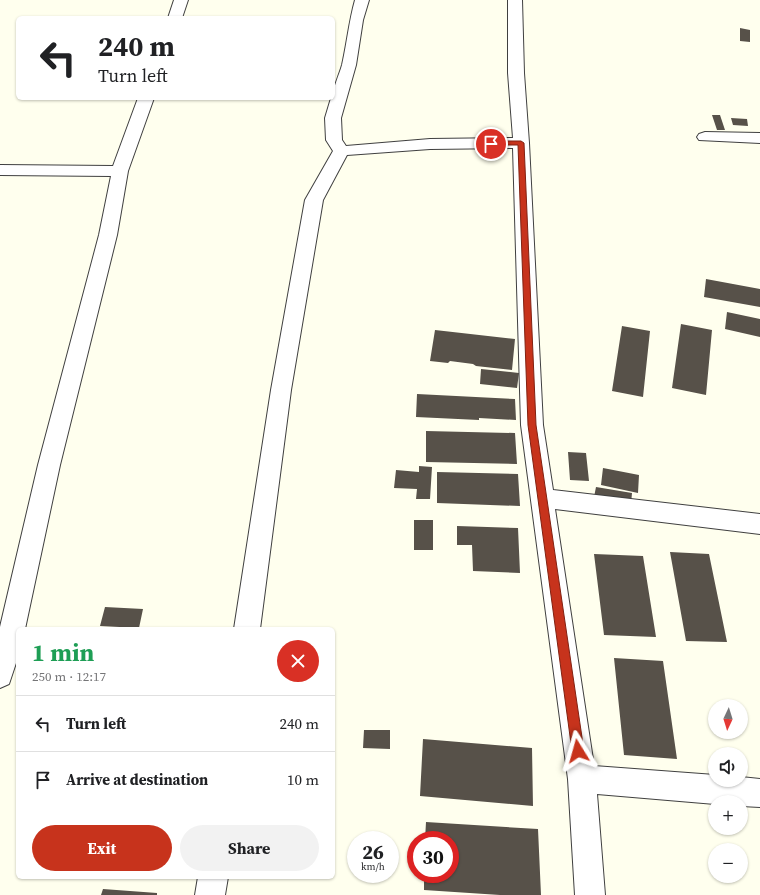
<!DOCTYPE html>
<meta charset="utf-8">
<style>
body{margin:0;font-family:"Source Serif 4",serif;background:#f2f2f2;color:#202124;height:100vh;display:flex;flex-direction:column;font-size:15px;white-space:nowrap}
*{box-sizing:border-box;margin:0}
p{font-size:13px;color:#757577}
.icon{flex:none;width:22px;height:22px;fill:none;stroke:currentColor;stroke-width:2;stroke-linecap:round;stroke-linejoin:round}
.map{position:relative;flex:1;overflow:hidden}
.sheet{position:absolute;left:16px;top:627px;width:319px;height:252px;display:flex;flex-direction:column;background:#fff;border-radius:6px;box-shadow:0 1px 3px #0004}
.sheet>*{flex:none}
.guide{position:absolute;left:16px;top:16px;width:319px;height:84px;border-radius:6px;box-shadow:0 1px 3px #0004;background:#fff;color:#202124;overflow:hidden}
.needle{width:26px;rotate:184deg}
.controls{position:absolute;left:708px;top:699px;display:grid;gap:8px}
.controls a{display:grid;place-items:center;width:40px;height:40px;border-radius:50%;background:#fff;box-shadow:0 1px 3px #0004;font-size:20px}
.speed{position:absolute;left:347px;top:831px;display:flex;gap:8px;font-size:20px;font-weight:700;text-align:center}
.speed>*{display:grid;place-content:center;width:52px;height:52px;border-radius:50%;background:#fff;box-shadow:0 1px 3px #0004;line-height:1}
.speed small{font-size:10px;font-weight:400}
.speed .limit{border:6px solid #d22;background:#fff;color:#111}
.pin{position:absolute;display:grid;place-items:center;width:34px;height:34px;color:#fff;margin:-17px;border:2px solid #fff;border-radius:50%;box-shadow:0 1px 4px #0007}
.me{position:absolute;width:44px;margin:-22px;rotate:352deg;stroke-linejoin:round;filter:drop-shadow(0 0 3px #0008)}
.turn{display:flex;align-items:center;gap:14px;height:84px;padding:0 16px;font-size:18px}
.turn .icon{width:52px;height:52px;stroke-width:2.5}
.turn b{display:block;font-size:28px;line-height:34px}
.round{display:grid;place-items:center;flex:none;width:42px;height:42px;border-radius:21px;background:#f2f2f2}
.head{display:flex;align-items:center;justify-content:space-between;height:68px;padding:0 16px}
h1{font-size:24px;font-weight:700;line-height:30px;color:#1e9e55}
.action{display:flex;gap:8px;margin-top:auto;padding:8px 16px}
.action a{flex:1;height:46px;border-radius:24px;background:#c7331c;color:#fff;font-size:16px;font-weight:700;line-height:46px;text-align:center}
.action a+a{background:#f2f2f2;color:#202124}
ul{padding:0;list-style:none}
li{display:flex;align-items:center;gap:12px;height:56px;padding:0 16px;border-top:1px solid #e0e0e0}
li div{flex:1}
li b{display:block;font-size:15px}
li em{font-style:normal}
.map>svg:first-child{display:block}
</style>
<div class="map">
<svg width="760" height="895" viewBox="0 0 760 895">
<rect width="100%" height="100%" fill="#ffe"/>
<!-- building -->
<path fill="#575149" d="M740 28 750 30V42L740 41Z
M712 115H720L725 130H717Z
M731 118 747 119 748 126 733 125Z
M706 279 760 289V307L704 297Z
M727 312 760 319V337L725 329Z
M681 324 712 330 706 395 672 388Z
M622 326 650 331 643 397 612 391Z
M435 330 515 339 512 370 476 366 473 364 450 361 448 363 430 361Z
M481 369 519 373 517 388 480 384Z
M417 394 515 399 516 420 479 418V420L416 417Z
M426 431 515 433 517 464 426 462Z
M568 452 586 453 589 481 570 480Z
M419 466 432 467 430 499H416L417 489 394 488 396 470 419 472Z
M603 468 639 475 638 493 601 485Z
M437 472 518 474 520 506 437 503Z
M596 487 632 493 631 504 594 497Z
M414 520H433V550H414Z
M457 526 518 528 520 573 473 571 472 545H457Z
M670 552 709 554 727 642 686 641Z
M594 554 643 556 656 637 604 635Z
M105 607 143 609 139 628 100 626Z
M614 658 663 661 677 759 624 755Z
M364 730H390V749L363 748Z
M423 739 532 748 533 806 420 796Z
M426 822 538 829 541 895H500L424 890V874H450V840H425Z
M103 889 157 893V895H101Z"/>
<g fill="none" stroke-linecap="round" stroke-linejoin="round">
<!-- minor casing -->
<g stroke="#404040" stroke-width="2">
<path id="minor" d="M174 0H188L182 18H168Z
M355 0H369L363 20 356 65 341 118 342 140 346 146 430 139 513 138 508 73V0H522L524 73 529 143 543 425 553 490 760 514V534L555 509 594 766 715 775V780H741V777L760 779V807L741 806V802H715V804L597 794 605 895H575L568 779 521 425 513 148 430 149 347 155 323 200 291 390 260 629H234L271 390 305 200 333 151 326 140 325 118 331 98H333C333 86 339 76 342 65 347 43 349 21 355 0Z
M138 98H154L128 171 117 235 60 465 25 629H18V657L9 684 0 688V627L38 465 99 235 111 176 0 175V165L113 166Z
M705 132 760 133V143L699 140 697 137 699 134Z
M198 877H228L225 895H195Z"/>
</g>
<!-- minor -->
<use href="#minor" fill="#fff" fill-rule="evenodd"/>
</g>
<!-- route -->
<path fill="#c7331c" stroke="#812112" d="M491 141H521L524 143 536 425 584 751 582 755 578 757 574 755 572 751 528 425 518 145H488V142Z"/>
</svg>
<div class="controls">
<a><svg class="needle" viewBox="-14 -14 28 28"><path d="M0-13l5 13h-10z" fill="#e53935"/><path d="M0 13l5-13h-10z" fill="#757577"/></svg></a>
<a><svg class="icon" aria-label="sound" viewBox="0 0 24 24"><path d="M4 9h4l5-4v14l-5-4H4zM17 9q2 3 0 6"/></svg></a>
<a>+</a>
<a>−</a>
</div>
<div class="speed"><div>26<small>km/h</small></div><div class="limit">30</div></div>
<div class="pin" style="left:491px;top:144px;background:#d93025"><svg class="icon" aria-label="arrive" viewBox="0 0 24 24"><path d="M6 21V4h12l-3 4 3 4H6"/></svg></div>
<svg class="me" style="left:578px;top:751px" viewBox="-20 -20 40 40"><path d="M0-17L14 15 0 8-14 15z" fill="#c7331c" stroke="#fff" stroke-width="4"/></svg>
<div class="guide">
<div class="turn"><svg class="icon" aria-label="left" viewBox="0 0 24 24"><path d="M17 20v-9H6M10 6l-5 5 5 5"/></svg><div><b>240 m</b>Turn left</div></div>
</div>
<section class="sheet">
<div class="head"><div><h1>1 min</h1><p>250 m · 12:17</p></div><a class="round" style="background:#d93025;color:#fff"><svg class="icon" aria-label="close" viewBox="0 0 24 24"><path d="M6 6l12 12M18 6L6 18"/></svg></a></div>
<ul>
<li><svg class="icon" aria-label="left" viewBox="0 0 24 24"><path d="M17 20v-9H6M10 6l-5 5 5 5"/></svg><div><b>Turn left</b></div><em>240 m</em></li>
<li><svg class="icon" aria-label="arrive" viewBox="0 0 24 24"><path d="M6 21V4h12l-3 4 3 4H6"/></svg><div><b>Arrive at destination</b></div><em>10 m</em></li>
</ul>
<div class="action"><a>Exit</a><a>Share</a></div>
</section>
</div>
